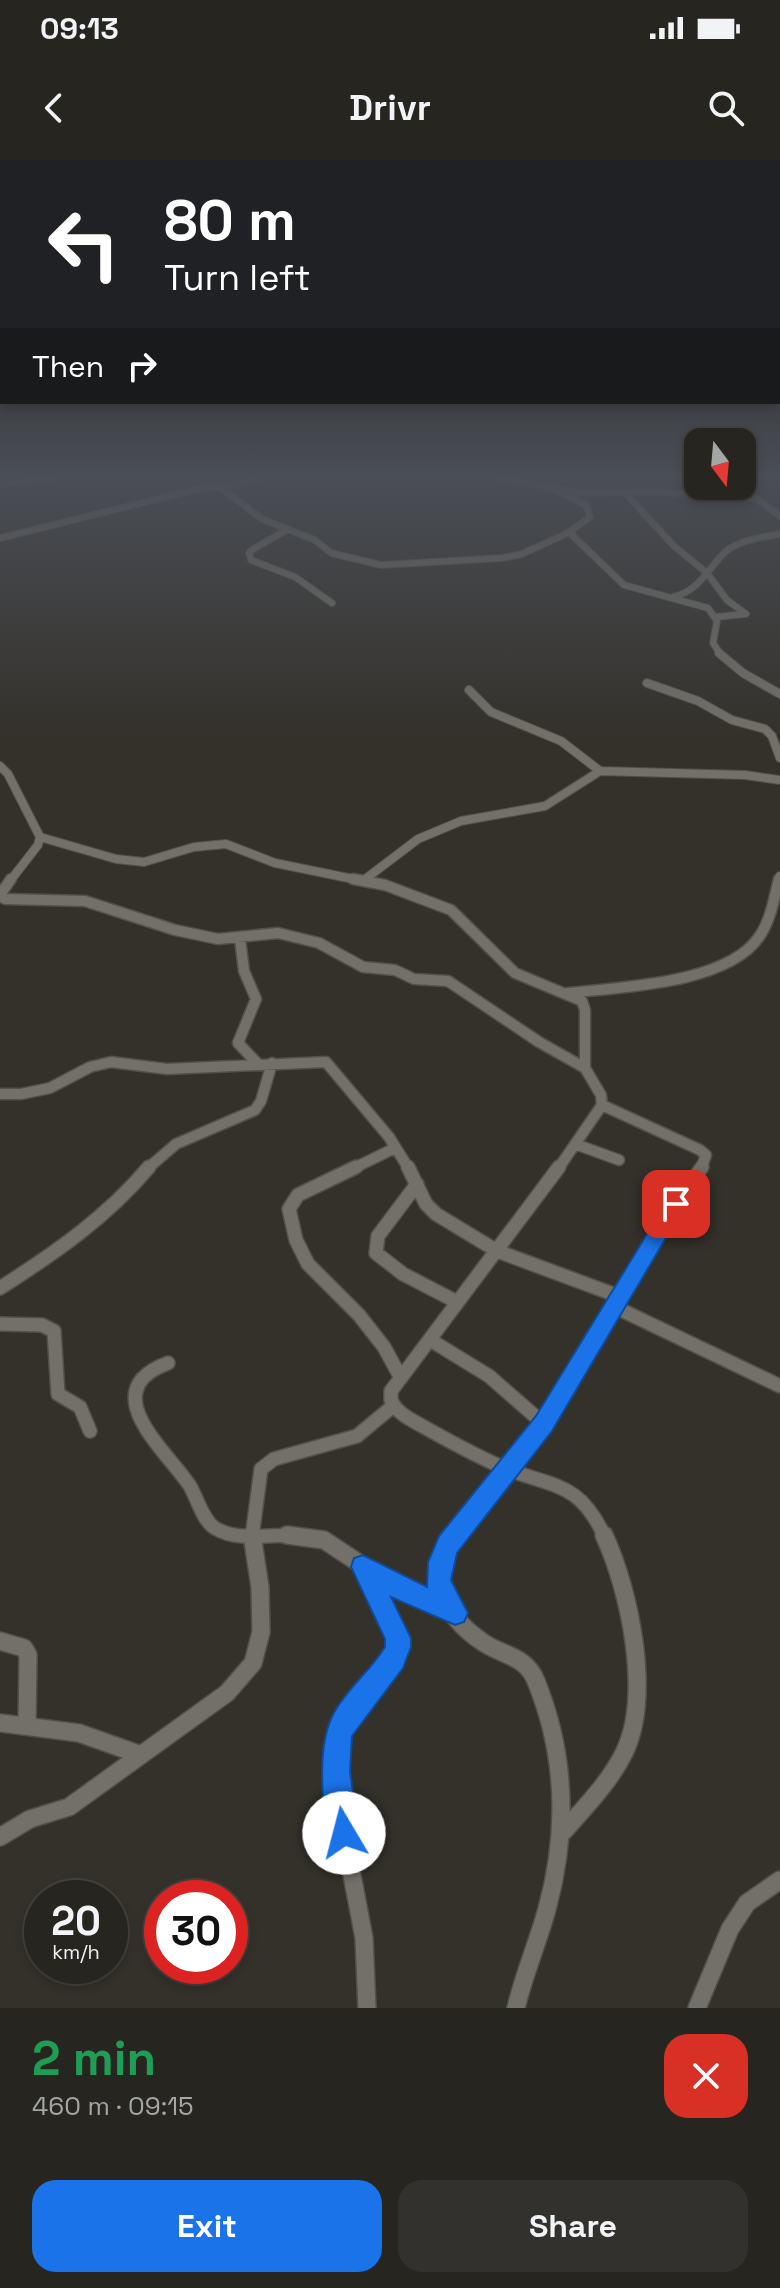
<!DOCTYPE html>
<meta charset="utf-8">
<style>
body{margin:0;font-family:"Space Grotesk",sans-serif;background:#33312d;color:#f1f3f6;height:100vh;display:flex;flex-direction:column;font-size:30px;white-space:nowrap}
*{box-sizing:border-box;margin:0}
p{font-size:26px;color:#a4a5a5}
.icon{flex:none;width:44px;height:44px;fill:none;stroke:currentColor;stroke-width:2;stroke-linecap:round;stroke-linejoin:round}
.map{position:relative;height:1848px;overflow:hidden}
.sheet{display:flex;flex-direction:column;background:#272520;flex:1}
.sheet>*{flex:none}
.hud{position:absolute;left:0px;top:0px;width:780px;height:244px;box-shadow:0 4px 12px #0003,0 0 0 2px #43423e;background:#202124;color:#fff;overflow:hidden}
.needle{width:52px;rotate:164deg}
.tools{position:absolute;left:684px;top:268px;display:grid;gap:16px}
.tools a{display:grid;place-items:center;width:72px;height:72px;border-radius:16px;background:#272520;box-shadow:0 4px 12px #0003,0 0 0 2px #43423e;font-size:40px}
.speed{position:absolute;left:24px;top:1720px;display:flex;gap:16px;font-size:40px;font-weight:700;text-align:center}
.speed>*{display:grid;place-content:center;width:104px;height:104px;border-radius:50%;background:#272520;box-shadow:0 4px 12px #0003,0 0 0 2px #43423e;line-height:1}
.speed small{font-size:20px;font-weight:400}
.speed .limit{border:12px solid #d22;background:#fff;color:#111}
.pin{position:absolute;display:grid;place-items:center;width:68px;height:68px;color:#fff;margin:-34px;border-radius:16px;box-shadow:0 4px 12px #0006}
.me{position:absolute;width:88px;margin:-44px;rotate:352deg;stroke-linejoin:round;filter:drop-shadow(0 0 6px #0008)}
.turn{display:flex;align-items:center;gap:28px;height:168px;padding:0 32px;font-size:36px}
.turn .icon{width:104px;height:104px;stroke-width:2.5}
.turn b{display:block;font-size:56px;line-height:68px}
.then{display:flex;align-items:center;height:76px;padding:0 32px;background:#0003;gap:16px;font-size:30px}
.round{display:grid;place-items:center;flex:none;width:84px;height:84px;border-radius:24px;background:#33312d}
.summary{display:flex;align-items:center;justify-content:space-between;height:136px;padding:0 32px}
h1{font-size:48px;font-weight:700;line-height:60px;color:#1e9e55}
.action{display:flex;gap:16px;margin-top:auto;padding:16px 32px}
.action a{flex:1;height:92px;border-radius:24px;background:#1a73e8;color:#fff;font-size:32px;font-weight:700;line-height:92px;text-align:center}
.action a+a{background:#33312d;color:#f1f3f6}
.status{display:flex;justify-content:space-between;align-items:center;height:56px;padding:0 40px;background:#272520;direction:ltr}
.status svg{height:22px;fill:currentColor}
header{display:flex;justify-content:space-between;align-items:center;height:104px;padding:0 32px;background:#272520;font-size:36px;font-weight:700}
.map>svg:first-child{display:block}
</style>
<div class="status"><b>09:13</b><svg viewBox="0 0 49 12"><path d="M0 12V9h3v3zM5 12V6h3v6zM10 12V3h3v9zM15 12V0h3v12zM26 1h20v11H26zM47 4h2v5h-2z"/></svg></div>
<header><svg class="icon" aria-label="back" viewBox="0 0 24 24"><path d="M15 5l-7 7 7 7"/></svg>Drivr<svg class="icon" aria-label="search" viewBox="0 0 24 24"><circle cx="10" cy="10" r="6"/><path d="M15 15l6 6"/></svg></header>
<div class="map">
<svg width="780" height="1848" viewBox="0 0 780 1848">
<rect width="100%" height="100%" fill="#34312b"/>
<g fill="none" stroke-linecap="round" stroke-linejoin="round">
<!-- street-far4 casing -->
<g stroke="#53504a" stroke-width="8">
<path id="street-far4" d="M499 318 582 333 659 332 755 338
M0 324 52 318
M740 326 780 356
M220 327 262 359 315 380 331 393 381 405 502 398 522 394 572 371
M552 328 586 345 590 357 572 370 573 376 624 425 708 448 717 461 713 483 721 495
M626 334 674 386 707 413 727 440 746 454 716 457
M288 369 252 390 249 393 251 400 295 417 332 443
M0 378 202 328 238 325 255 318
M673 437C699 431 707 410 725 392 738 380 763 377 780 374"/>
</g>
<!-- street-far3 casing -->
<g stroke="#53504a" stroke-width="10">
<path id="street-far3" d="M719 493 743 513 780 534
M647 523 698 541 732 560 765 569 772 576 780 598
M469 530 491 552 561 581 600 611 745 615 780 620
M0 606 8 614 40 677 38 685 10 721
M40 677 116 699 144 702 194 687 226 684 275 703 363 721
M364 720 418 679 461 661 545 646 600 611
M779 721 780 716"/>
</g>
<!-- street-far2 casing -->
<g stroke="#53504a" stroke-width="13">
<path id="street-far2" d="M11 719 0 735 5 739 85 741 175 770 218 779 278 773 319 783 363 807 395 810 414 819 448 821 539 882 585 908
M353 719 385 725 451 750 515 813 582 841 585 850V908L601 935 602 945 700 990 706 995 701 1009
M240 779 244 811 256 839 238 883 258 904
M568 833C621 827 727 824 759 777 771 760 774 738 779 719
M0 934H21L50 928 90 907 111 902 167 909 326 902 389 977 409 1009
M575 984 619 1000
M147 1009 176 984 255 950 261 941 272 903
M352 1009 395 988
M558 1009 602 945"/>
</g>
<!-- street-far1 casing -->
<g stroke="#53504a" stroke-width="16">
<path id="street-far1" d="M356 1007 298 1035 289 1049 296 1080 308 1104 359 1155 384 1187 401 1218
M408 1007 426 1044 436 1054 497 1091 621 1137
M559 1007 391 1231V1240C397 1254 412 1260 424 1267 451 1282 479 1298 507 1309 556 1328 579 1322 605 1377
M417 1024 378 1076 376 1093 403 1114 457 1142
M0 1128C55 1093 107 1057 149 1007
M615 1147 780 1226
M0 1164 42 1165 54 1171 58 1234 80 1247 90 1271
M432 1181 489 1216 544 1264
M168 1203C92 1231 169 1293 190 1326 197 1338 203 1361 215 1368 242 1385 283 1370 313 1377
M252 1377 261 1309 274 1299 357 1276 393 1246
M453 1377 544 1264 676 1044 702 1007"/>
</g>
<!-- street casing -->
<g stroke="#53504a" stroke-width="20">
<path id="street" d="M287 1375 324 1380 389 1423 453 1452
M455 1375C422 1416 445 1457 484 1483 504 1496 526 1496 536 1521 566 1595 568 1672 547 1749 538 1782 524 1814 516 1848
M363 1407 398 1483 394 1498 345 1560 335 1591 344 1673 364 1778 367 1848
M0 1481 24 1488 28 1495 27 1566
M0 1563 79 1573 141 1595
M563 1672C585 1647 609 1623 624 1593 652 1536 630 1431 604 1375
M0 1677 30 1659 69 1647 227 1533 253 1503 261 1472 260 1427 252 1375
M697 1848 730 1769 747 1743 780 1720"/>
</g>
<!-- street-far4 -->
<use href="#street-far4" stroke="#737069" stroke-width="6"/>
<!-- street-far3 -->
<use href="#street-far3" stroke="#737069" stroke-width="8"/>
<!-- street-far2 -->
<use href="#street-far2" stroke="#737069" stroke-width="10"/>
<!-- street-far1 -->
<use href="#street-far1" stroke="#737069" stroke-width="13"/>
<!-- street -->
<use href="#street" stroke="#737069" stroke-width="17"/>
</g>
<!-- sky -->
<linearGradient id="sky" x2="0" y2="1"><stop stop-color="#1d1b18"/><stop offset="0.55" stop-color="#4a4e55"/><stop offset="1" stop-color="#4a4e55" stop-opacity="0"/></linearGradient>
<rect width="780" height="577" fill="url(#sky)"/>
<!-- route -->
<path fill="#1a73e8" stroke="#114b97" stroke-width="2" d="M676 1036 683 1038 686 1044 552 1271 457 1393 451 1420 468 1453 464 1462 455 1465 391 1437 411 1478V1487L403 1508 352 1576 350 1612 359 1673 355 1684 344 1688 334 1684C320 1650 316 1583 335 1551 348 1528 371 1510 385 1487V1479L351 1407 354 1398 363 1395 427 1427 428 1402 439 1376 536 1256 669 1038Z"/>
</svg>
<div class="tools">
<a><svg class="needle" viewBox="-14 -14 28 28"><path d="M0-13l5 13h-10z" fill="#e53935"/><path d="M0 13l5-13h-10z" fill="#a4a5a5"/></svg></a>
</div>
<div class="speed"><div>20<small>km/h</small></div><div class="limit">30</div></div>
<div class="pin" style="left:676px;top:1044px;background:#d93025"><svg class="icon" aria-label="arrive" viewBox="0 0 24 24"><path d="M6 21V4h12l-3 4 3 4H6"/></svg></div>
<svg class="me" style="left:344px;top:1673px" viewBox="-20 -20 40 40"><circle r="19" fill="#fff"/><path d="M0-13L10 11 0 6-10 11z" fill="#1a73e8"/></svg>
<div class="hud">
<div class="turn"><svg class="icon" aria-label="left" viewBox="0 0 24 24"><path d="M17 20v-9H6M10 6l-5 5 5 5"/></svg><div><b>80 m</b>Turn left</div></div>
<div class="then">Then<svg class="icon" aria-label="right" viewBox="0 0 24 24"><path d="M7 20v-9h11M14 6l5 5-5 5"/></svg></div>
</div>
</div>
<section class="sheet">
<div class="summary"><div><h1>2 min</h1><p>460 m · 09:15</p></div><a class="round" style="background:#d93025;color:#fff"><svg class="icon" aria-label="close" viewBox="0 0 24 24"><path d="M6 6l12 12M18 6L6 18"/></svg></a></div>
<div class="action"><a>Exit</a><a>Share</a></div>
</section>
